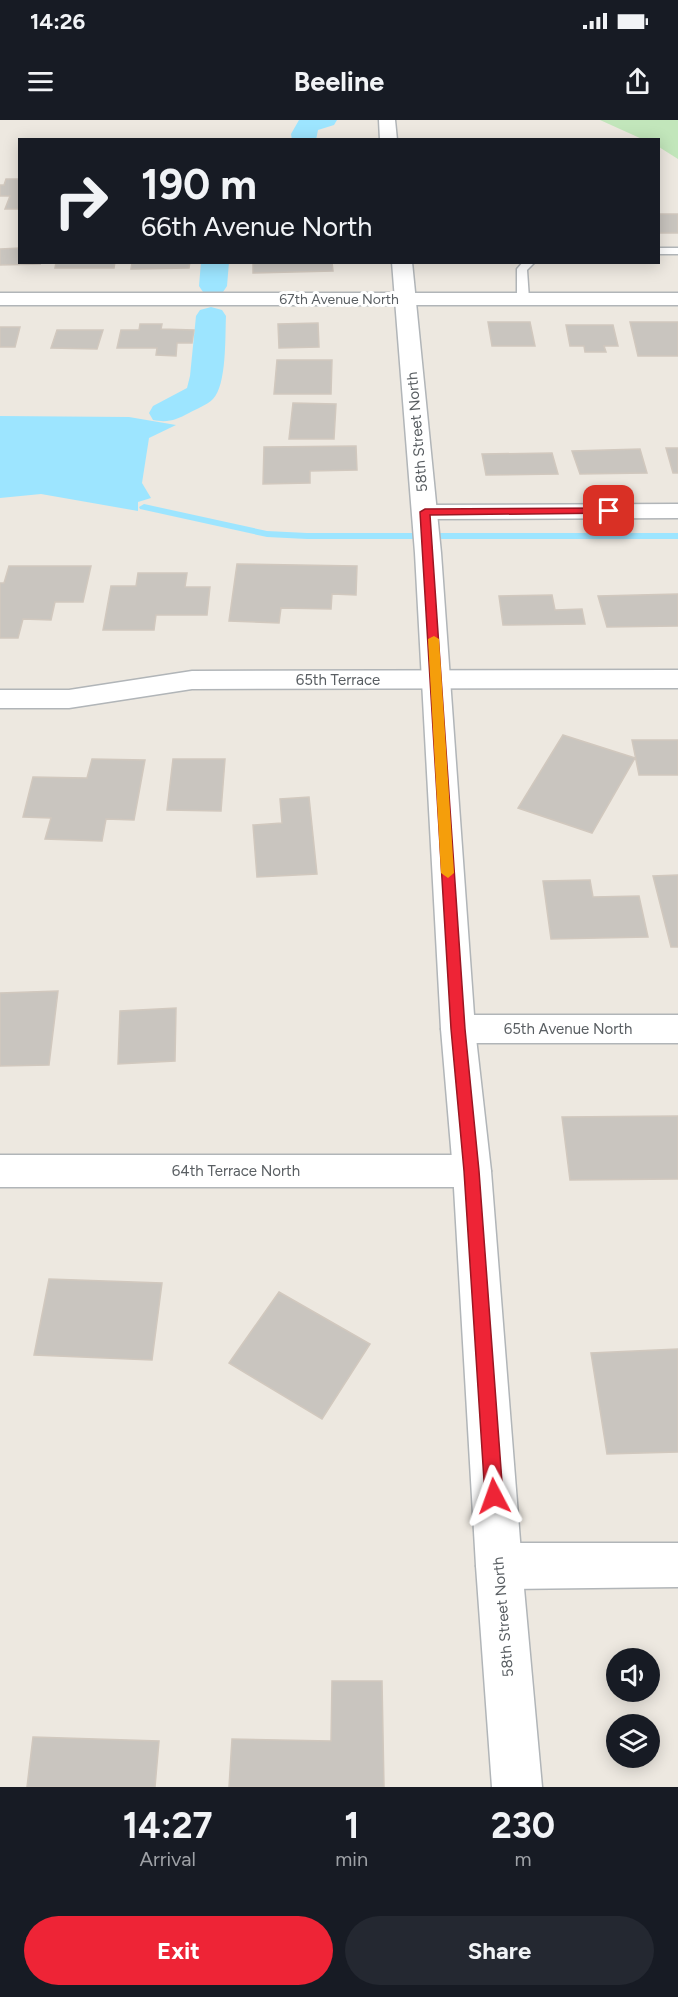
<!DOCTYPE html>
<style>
body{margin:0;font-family:Figtree,sans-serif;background:#242831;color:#f1f3f6;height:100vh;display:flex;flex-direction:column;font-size:22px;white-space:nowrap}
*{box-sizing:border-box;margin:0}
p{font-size:20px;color:#9ea1a6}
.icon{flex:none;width:33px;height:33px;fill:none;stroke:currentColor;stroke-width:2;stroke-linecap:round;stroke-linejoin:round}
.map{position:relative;height:1667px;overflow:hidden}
.side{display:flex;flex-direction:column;background:#171b24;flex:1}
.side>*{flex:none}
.hud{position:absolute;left:18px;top:18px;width:642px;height:126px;border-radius:0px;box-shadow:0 3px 15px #0003;background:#171b24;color:#f1f3f6;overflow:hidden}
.buttons{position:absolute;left:606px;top:1528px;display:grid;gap:12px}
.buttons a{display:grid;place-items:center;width:54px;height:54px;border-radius:50%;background:#171b24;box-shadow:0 3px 15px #0003;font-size:30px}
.pin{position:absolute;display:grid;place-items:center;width:51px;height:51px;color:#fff;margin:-26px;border-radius:12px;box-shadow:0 3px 9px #0006}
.me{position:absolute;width:66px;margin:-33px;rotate:356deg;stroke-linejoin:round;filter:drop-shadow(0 0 4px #0008)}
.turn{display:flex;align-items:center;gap:21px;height:126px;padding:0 24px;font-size:27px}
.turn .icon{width:78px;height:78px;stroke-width:2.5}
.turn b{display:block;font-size:42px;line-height:51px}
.eta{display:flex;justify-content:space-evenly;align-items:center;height:102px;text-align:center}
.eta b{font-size:36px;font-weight:700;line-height:42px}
.action{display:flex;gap:12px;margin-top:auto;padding:12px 24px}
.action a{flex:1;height:69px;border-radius:36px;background:#ee2436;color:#fff;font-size:24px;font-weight:700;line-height:69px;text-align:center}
.action a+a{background:#242831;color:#f1f3f6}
.status{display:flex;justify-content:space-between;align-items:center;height:42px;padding:0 30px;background:#171b24;direction:ltr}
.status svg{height:16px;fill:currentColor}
header{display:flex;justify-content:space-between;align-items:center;height:78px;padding:0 24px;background:#171b24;font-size:27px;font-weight:700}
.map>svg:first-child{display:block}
</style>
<div class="status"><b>14:26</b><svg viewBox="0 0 49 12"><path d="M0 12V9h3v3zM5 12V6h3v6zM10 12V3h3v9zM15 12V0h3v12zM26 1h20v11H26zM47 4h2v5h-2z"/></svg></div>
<header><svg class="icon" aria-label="menu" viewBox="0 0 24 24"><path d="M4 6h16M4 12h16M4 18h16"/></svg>Beeline<svg class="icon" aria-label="share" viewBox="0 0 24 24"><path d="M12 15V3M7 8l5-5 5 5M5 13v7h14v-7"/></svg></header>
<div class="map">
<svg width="678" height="1667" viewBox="0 0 678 1667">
<rect width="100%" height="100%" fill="#ede8e0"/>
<!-- green -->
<path fill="#c2e6bb" d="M600 0H678V39L659 27 658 20 642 19Z"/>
<!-- water -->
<path fill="#9de5ff" d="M0 296 129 297 176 305 149 318 142 363 151 378 138 382V391L41 374 0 378Z"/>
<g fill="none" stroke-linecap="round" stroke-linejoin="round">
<!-- stream -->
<path fill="#9de5ff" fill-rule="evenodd" d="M144 384 267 411 307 413H678V419H307L267 417 140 389 139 387Z"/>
<!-- canal -->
<path fill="#9de5ff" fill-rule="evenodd" d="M299 0H337L334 5 318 10 316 20H292L291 14Z
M201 142H229L227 166 223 172 213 175 203 172 199 166Z
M211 187 222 190 226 196C225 216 227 265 213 279 207 285 196 289 189 293 176 300 168 303 153 300L149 293 153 286 187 268 190 256 196 196 200 190Z"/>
</g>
<!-- building -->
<path fill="#c9c5bf" stroke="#d1c8be" stroke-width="1.5" d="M6 59H20V89H5L10 76H0V65H4Z
M658 94H678V113H658Z
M20 128V142L41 144 0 145V129Z
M56 142H115L114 148H55Z
M132 142H190L189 148 131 149Z
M253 142H332L333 151 253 153Z
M488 202H530L535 226H492Z
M630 202H678V236H638Z
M318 203 319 227 279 228 278 204Z
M140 204H162L161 209 194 210 192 223H177L176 236 156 235 157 228H117L121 210H139Z
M566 205H613L618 226H604L606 232H585L584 226H570Z
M0 207H20L15 227H0Z
M57 210H103L97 229 51 228Z
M277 240H332L331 274H274Z
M293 283 336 284 334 319H289Z
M356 326 357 350 310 351V363L263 364 264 327Z
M666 328H678V353H673Z
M640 329 647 353 580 354 572 331Z
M552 333 558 354 486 355 482 334Z
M237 444 357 446 356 475 332 474 331 489 281 488 279 503 229 501Z
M9 446H91L83 482H55L51 500 23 499 18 518H0V463H4Z
M138 453H187L185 467H210L207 495H156L154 510H103L111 466H136Z
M678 474V506L607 507 598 476Z
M552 475 555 490 582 489 585 504 503 505 499 476Z
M563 615 635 638 592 713 518 688Z
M632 620H678V655H639Z
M92 639 145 640 134 700 106 699 102 721 45 719 51 698 23 697 33 657 87 658Z
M173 639H225L221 691 167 690Z
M309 677 317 754 257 757 253 705 282 703 280 679Z
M678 755V827H671L653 756Z
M590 760 593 777 639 776 648 817 551 819 543 761Z
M58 871 49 945 0 946V873Z
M176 888 175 941 118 944 120 891Z
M678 996V1059L570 1060 562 997Z
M49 1159 162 1163 152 1240 34 1235Z
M279 1172 370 1224 322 1299 229 1243Z
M678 1229V1332L607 1334 591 1233Z
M332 1561H382L384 1667H229L232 1619 331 1621Z
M33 1617 159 1621 155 1667H27Z"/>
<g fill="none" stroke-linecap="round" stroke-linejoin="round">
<!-- service casing -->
<g stroke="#b1b5b8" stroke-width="3">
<path id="service" d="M658 128H678V134H658Z
M523 142H535L527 150 529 179 523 182 517 179V149Z"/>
</g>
<!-- minor casing -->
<g stroke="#b1b5b8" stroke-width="3">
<path id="minor" d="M0 173H678V185H0Z
M678 384V398L425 399 416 397 413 392 416 387 425 385Z
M678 550V568L192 569 69 588H0V570H69L192 551Z
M458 895H678V923H458L446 919 441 909 446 899Z
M0 1035H472L485 1040 491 1051 485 1062 472 1067H0Z
M499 1423H678V1467L499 1469 483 1462 476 1446 483 1430Z"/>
</g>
<!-- tertiary casing -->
<g stroke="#b1b5b8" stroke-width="3">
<path id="tertiary" d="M379 0H395L397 20H380Z
M392 142H412L441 433 475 909 491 1051 522 1446 542 1667H492L476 1446 453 1051 441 909 415 433Z"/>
</g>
<!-- service -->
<use href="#service" fill="#fff" fill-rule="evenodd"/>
<!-- minor -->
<use href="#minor" fill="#fff" fill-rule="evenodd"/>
<!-- tertiary -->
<use href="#tertiary" fill="#fff" fill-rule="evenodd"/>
</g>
<!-- route -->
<path fill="#ee2436" stroke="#9b1723" stroke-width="1.5" d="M609 388 612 389V393L430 395 465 909 479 1051 503 1376 501 1382 494 1385 488 1382 485 1376 464 1051 451 909 420 392 425 389Z"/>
<!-- slow -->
<path fill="#f59e0b" d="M434 516 439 519 454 753 448 758 441 753 428 519Z"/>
<g text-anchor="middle" stroke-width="6" stroke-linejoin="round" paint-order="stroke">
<!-- far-street labels -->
<g font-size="14" fill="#595e62" stroke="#fff">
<text x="339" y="184">67th Avenue North</text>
</g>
<!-- street labels -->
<g font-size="15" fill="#595e62" stroke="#fff">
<text transform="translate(417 312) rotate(-95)" y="5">58th Street North</text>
<text x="338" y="565">65th Terrace</text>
<text x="568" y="914">65th Avenue North</text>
<text x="236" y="1056">64th Terrace North</text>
<text transform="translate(503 1497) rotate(-95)" y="5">58th Street North</text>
</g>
</g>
</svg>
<div class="buttons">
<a><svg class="icon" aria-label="sound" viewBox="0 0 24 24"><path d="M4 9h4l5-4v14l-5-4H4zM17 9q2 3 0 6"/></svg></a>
<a><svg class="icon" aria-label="layers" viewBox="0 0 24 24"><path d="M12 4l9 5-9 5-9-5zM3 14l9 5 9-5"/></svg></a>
</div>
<div class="pin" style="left:609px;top:391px;background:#d93025"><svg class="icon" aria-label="arrive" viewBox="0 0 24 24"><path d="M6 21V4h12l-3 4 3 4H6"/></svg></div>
<svg class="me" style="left:494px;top:1376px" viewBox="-20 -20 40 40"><path d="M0-17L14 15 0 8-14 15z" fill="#ee2436" stroke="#fff" stroke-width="4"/></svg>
<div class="hud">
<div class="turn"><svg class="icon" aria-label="right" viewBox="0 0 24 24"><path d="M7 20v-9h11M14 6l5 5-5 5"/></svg><div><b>190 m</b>66th Avenue North</div></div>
</div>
</div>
<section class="side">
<div class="eta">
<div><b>14:27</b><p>Arrival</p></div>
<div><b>1</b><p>min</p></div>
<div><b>230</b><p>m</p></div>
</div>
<div class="action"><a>Exit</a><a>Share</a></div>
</section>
